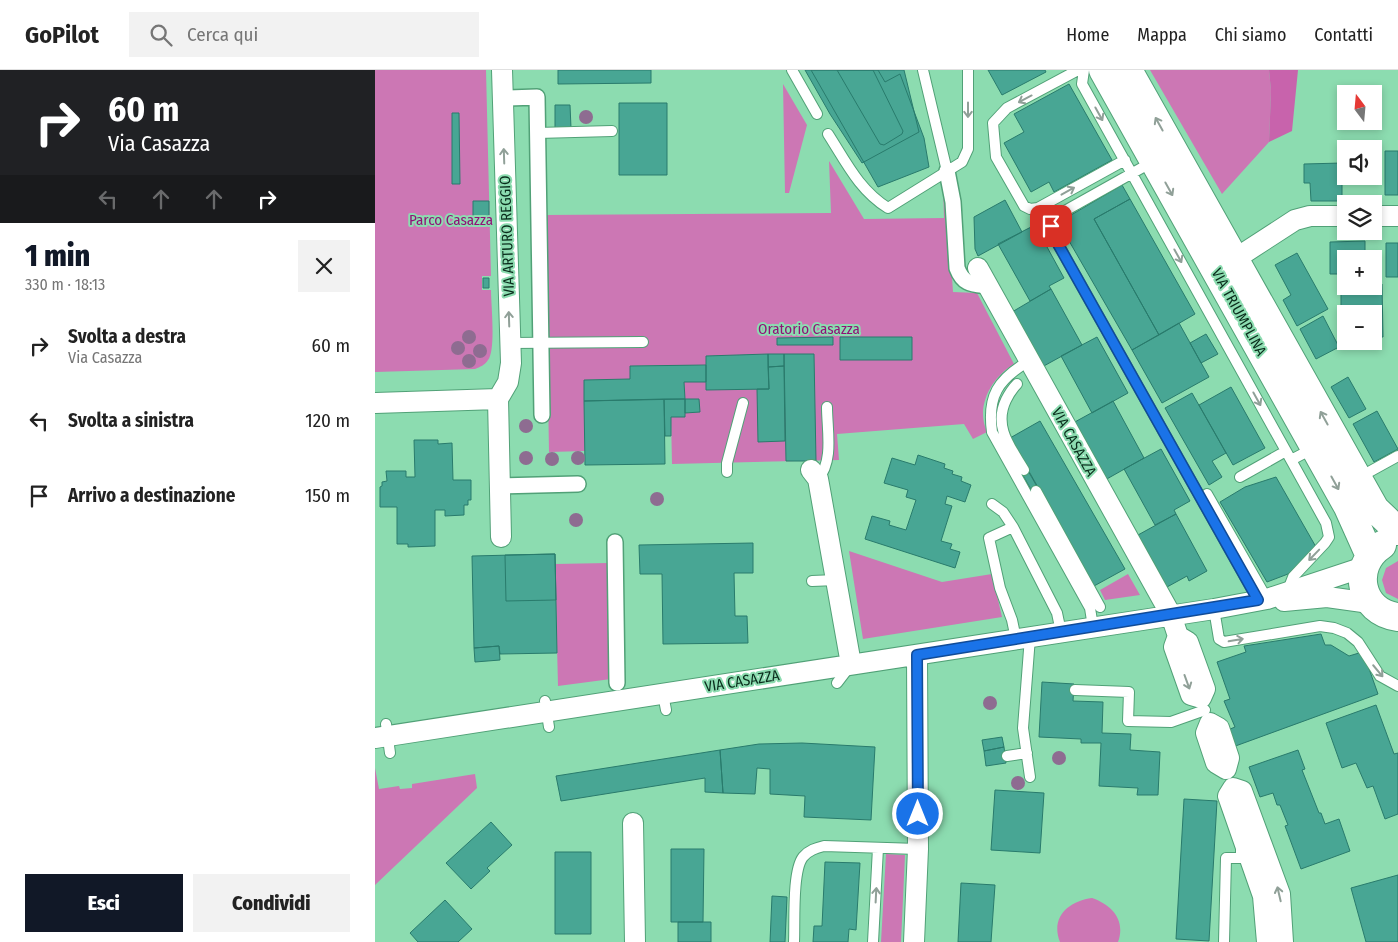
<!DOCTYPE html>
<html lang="it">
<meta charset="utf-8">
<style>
body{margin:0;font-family:"Fira Sans Condensed",sans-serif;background:#f2f2f2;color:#222;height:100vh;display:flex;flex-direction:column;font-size:19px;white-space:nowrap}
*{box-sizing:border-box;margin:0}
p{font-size:16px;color:#767676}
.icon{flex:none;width:28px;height:28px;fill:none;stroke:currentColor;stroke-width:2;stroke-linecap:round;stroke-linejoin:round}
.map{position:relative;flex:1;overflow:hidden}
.drawer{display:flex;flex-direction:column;background:#fff;width:375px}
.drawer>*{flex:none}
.hud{background:#202124;color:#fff;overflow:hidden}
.needle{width:32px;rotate:344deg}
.buttons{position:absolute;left:962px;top:15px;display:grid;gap:10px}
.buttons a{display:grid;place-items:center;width:45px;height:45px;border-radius:0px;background:#fff;box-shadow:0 2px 8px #0003;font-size:25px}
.pin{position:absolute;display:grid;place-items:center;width:42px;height:42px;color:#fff;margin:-21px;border-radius:10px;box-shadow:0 2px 8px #0006}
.me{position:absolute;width:55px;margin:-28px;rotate:0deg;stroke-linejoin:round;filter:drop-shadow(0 0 4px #0008)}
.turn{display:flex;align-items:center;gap:18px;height:105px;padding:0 25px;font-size:22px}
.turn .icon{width:65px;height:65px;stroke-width:2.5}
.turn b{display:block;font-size:35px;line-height:42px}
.lanes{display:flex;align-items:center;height:48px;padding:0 25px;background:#0003;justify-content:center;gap:25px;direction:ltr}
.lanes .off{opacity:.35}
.round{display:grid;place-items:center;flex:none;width:52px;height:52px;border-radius:0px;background:#f2f2f2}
.overview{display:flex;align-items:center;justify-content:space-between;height:85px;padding:0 25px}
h1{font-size:30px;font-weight:800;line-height:38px;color:#111827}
.primary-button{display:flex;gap:10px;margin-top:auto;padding:10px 25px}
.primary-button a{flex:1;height:58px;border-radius:0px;background:#111827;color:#fff;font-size:20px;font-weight:800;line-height:58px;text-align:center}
.primary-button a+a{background:#f2f2f2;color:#222}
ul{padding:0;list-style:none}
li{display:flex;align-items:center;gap:15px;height:75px;padding:0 25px}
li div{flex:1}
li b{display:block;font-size:19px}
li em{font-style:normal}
header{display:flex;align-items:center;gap:30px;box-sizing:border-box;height:70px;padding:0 25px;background:#fff;border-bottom:1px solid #e0e0e0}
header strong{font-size:24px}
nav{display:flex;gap:28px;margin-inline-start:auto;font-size:18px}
.search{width:350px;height:45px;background:#f2f2f2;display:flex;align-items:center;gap:12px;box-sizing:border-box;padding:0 18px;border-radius:0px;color:#767676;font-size:19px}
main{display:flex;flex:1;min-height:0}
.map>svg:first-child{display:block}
</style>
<header>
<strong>GoPilot</strong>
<div class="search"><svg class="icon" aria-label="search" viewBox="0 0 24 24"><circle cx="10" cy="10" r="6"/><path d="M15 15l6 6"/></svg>Cerca qui</div>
<nav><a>Home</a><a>Mappa</a><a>Chi siamo</a><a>Contatti</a></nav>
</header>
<main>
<section class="drawer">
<div class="hud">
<div class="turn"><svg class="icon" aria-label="right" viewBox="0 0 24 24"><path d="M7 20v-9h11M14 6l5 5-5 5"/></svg><div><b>60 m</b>Via Casazza</div></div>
<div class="lanes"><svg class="icon off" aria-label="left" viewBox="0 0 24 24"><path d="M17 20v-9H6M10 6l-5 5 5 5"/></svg><svg class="icon off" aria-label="ahead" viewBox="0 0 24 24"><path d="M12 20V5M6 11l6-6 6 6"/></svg><svg class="icon off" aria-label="ahead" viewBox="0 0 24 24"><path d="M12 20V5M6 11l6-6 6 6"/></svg><svg class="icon" aria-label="right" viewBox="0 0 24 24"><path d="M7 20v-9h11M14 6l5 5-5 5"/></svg></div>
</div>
<div class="overview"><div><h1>1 min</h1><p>330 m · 18:13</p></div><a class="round"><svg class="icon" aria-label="close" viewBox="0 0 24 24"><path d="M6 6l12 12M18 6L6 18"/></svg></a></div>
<ul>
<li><svg class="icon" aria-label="right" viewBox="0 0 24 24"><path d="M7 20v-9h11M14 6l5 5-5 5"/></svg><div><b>Svolta a destra</b><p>Via Casazza</p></div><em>60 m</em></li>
<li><svg class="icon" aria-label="left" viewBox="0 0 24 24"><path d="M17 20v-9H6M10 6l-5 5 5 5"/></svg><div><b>Svolta a sinistra</b></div><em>120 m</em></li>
<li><svg class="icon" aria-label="arrive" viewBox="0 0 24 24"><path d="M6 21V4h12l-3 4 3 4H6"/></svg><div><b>Arrivo a destinazione</b></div><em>150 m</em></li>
</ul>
<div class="primary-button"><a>Esci</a><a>Condividi</a></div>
</section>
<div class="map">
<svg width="1023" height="872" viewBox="0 0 1023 872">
<rect width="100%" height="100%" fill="#8cdcb0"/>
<!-- green -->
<path fill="#cc77b4" d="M0 0H111L116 206H107V220H116C116 235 121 280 113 290 110 295 105 297 100 299L0 302Z
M775 0H894L896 21 894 72 847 124Z
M408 14 432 55 414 123H410Z
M454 91 489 149 569 148 568 112 571 118 578 222 602 223 639 294C617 307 600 336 612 362L598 369 589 354 462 364 464 390 297 394 296 347H310V343L324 342V329H310L309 312H331V295L255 296V309L209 310 210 381 174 382 170 145 456 143Z
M474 481 567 512 617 504 627 547 488 569Z
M1023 491V529L1011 523 1007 510 1011 498Z
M233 493 236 609 183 616 180 494Z
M753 504 765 525 730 530 725 520Z
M0 698 4 719 24 716 25 719 37 718V714L100 704 102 718 0 815Z
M511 784 530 785 526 872H506Z
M717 828C737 835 751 850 743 872H685C675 847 694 831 717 828Z"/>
<!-- forest -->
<path fill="#c863ac" d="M894 0H923L917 61 894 72 896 21Z"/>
<!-- building -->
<path fill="#48a694" stroke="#297b6c" d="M183 0H276V13L183 14Z
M430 0H529L544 62 487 93 455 44Z
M436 0H503L510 12 525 4 549 68 554 97 503 117Z
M462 0H498L528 61 527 64 509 75 505 74Z
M613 0H670L671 2 627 25Z
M694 14 737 90 679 122 674 112 656 122 629 73 649 62 639 44Z
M244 33H292V105H244Z
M180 35H195L196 58H180Z
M77 43H84L85 114H77Z
M1010 81H1023V125H1010Z
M967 93V131H936L935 113H929V94Z
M747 115 755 129 719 149 784 265 757 280 690 164 688 158 691 148Z
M755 129 820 244 784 265 719 149Z
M630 130 647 162 603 186 600 179 599 147Z
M98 131H114V148H98Z
M660 155 689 208 674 216 676 219 655 231 623 174Z
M990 171V189H971V204H955V172Z
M1011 173H1023V207H1011Z
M922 183 953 239 922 256 908 230 916 225 900 195Z
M108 208H114V218H108Z
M1007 214 1008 267H999V244L966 243V224L974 223V216Z
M676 219 707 275 667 297 637 242Z
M948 246 964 277 941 289 925 259Z
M804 253 834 307 787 333 757 280Z
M831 264 843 284 826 293 815 273Z
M458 267V275H402V268Z
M465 267H537V290H465Z
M722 267 753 323 717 343 686 286Z
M393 284 394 319 331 320V286Z
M393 284H409V296L393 297Z
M409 284H439L441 391H411Z
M331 295V312H309L310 329 209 331V310L255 309V296Z
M409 296 410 371 383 372 382 319H394L393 297Z
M973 307 991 339 974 348 956 317Z
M856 317 890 378 858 395 824 335Z
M817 323 851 383 837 391 847 407 834 415 790 338Z
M289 329H310V347H296V366H290Z
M289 329 290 394 210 395 209 331Z
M310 329H324L325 342 310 343Z
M738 331 769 388 730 410 698 353Z
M1002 341 1023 379 999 392 978 354Z
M665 351 750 499 719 516 635 368Z
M39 370H63V374L77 373 78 410H96V430H93V435H89V445L70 446V440H60V476L33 477V474H22V437H5V417L7 416V412L12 411 11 401H31V407H40Z
M786 379 815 431 799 440 801 444 780 455 749 399Z
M543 385 570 394 569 398 578 401 577 404 587 407 586 411 596 415 590 432 572 426 570 434 577 436 566 471 577 474 575 479 585 482 580 498 490 469 497 446 515 451 514 455 531 460 541 430 531 427 533 420 509 413 517 388 540 395Z
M652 399 664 420 658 423 646 402Z
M901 407 941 477 913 504 892 512 845 432 870 417Z
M801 444 832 501 814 511 812 506 792 517 763 465Z
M378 473V503H359L360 546H372L373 573 288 574 287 504H265L264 475Z
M180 484 182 583 125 584 124 576 99 578 97 486Z
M180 484 181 530 131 531 130 485Z
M946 564 950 575H956L974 586 984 583 992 593 1003 624 855 678 848 662 860 657 849 631 855 629 842 592 871 582 869 576Z
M124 576 125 590 100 592 99 578Z
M667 612 699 614 698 631 728 632 727 663 756 664 755 680 785 682 783 725H762L763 718 724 716 726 673H706V669L664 667Z
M1001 635 1019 684 1023 683V744L1010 749 998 716 992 718 981 693 967 698 951 653Z
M627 667 629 677 609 681 607 670Z
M427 673 500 677 496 750 429 747 430 726 395 724V699L382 698 380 724 348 723 345 680 384 674Z
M629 677 631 693 611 696 609 681Z
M345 680 348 723 330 722V708L186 731 181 706Z
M923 680 930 699 927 700 944 743H946L950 754 964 749 975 781 926 799 910 756 913 755 905 735H902L898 723 885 727 874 697Z
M620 720 669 723 665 783 616 780Z
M809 729 842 731 834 871 801 869Z
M116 752 137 775 112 798 115 801 96 819 71 793Z
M296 779H329L328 852H296Z
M180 782H216V864H180Z
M450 792 485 793 481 860 474 859 473 872H438L439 856H447Z
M1023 805V872H991L976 818Z
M586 813 620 815 616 872H583Z
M397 826 412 827 410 872H395Z
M70 830 97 859 83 872H43L35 863Z
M303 852H336V872H303Z"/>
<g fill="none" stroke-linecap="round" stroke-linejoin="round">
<!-- service casing -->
<g stroke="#51a177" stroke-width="12">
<path id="service" d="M417 0 442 44
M548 0 572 101
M703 0 632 38 618 53 621 87 649 136 655 139 663 138 750 90
M709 0 707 14 951 453 954 467 950 473 918 507 913 520
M162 63 237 61
M453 64C471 92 484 120 513 138L587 92 593 79V0
M779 91 679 147 676 156 679 167 883 530
M135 273 268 272
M654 291C623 309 612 326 617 362L715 538 718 557
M642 314C637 319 634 324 631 330 618 357 636 378 649 400
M916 390 939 378
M352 402V393L368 333
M865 407 911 381
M983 408 1023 386
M443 409C459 391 452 360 452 337
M661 421 725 537
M832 424 892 529
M617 434 628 442 638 457
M437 511 461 510
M839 539 844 569 849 572 945 556 959 558 972 563 983 572 1005 606 1023 616
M655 567 648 658 655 707
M641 569 637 550 625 518 614 468 638 457 682 543 686 562
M462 613 475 596
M700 620 754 622 753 651 796 652 830 640
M288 624 291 640
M170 631 174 657
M11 654 15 683
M632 686 652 683
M419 872C420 853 417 801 428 787 434 780 441 778 449 776L543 779
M498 872 503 778
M849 872 851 788H866V779"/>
</g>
<!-- pedestrian casing -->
<g stroke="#51a177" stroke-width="18">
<path id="pedestrian" d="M133 28 162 27 167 345
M572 101 578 132 582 198C588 214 596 214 612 216
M126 416 203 414
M240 472 242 613"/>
</g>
<!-- minor casing -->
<g stroke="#51a177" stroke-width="22">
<path id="minor" d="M999 146H1023
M860 189 920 150 935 146H971
M603 198 796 545 803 566 799 577 816 625 826 628 830 619 813 572 803 566
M0 333 123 329
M436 400 443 409 445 420 476 594
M126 467 123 329 133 312 136 293 127 0
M909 531 952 527 995 533
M835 653 844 658 854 688 851 699 841 693 831 663Z
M0 668 839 539 892 529 989 497
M258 753 260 872
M539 872 543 779 542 585
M892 872 888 826 853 726 858 718 867 721 905 824 908 872"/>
</g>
<!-- secondary casing -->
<g stroke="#51a177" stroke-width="30">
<path id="secondary" d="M728 0 973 437 995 486
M753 0 1000 439 1023 461
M1007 475C975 496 985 543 1023 547"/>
</g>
<!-- service -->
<use href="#service" stroke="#fff" stroke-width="10"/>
<!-- pedestrian -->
<use href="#pedestrian" stroke="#fff" stroke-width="15"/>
<!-- minor -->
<use href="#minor" stroke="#fff" stroke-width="20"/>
<!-- secondary -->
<use href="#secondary" stroke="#fff" stroke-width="28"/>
</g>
<!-- trees -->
<g fill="#8e6c91">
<circle cx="211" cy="47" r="7"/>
<circle cx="94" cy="267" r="7"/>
<circle cx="83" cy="278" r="7"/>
<circle cx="105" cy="281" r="7"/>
<circle cx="94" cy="291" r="7"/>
<circle cx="151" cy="356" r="7"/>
<circle cx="151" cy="388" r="7"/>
<circle cx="203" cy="388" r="7"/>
<circle cx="177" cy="389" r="7"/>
<circle cx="282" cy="429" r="7"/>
<circle cx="201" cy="450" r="7"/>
<circle cx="615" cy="633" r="7"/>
<circle cx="684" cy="688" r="7"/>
<circle cx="643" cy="713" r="7"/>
</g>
<!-- one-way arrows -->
<defs><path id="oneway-shaft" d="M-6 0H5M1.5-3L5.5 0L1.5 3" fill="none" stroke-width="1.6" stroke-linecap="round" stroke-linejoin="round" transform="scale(1.25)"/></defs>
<g stroke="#90a098">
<use href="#oneway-shaft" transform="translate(650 29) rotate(152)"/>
<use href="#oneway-shaft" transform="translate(593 40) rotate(90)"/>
<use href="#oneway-shaft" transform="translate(724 44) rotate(61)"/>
<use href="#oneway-shaft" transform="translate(784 54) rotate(-119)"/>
<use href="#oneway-shaft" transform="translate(129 86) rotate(-92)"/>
<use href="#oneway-shaft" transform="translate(794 119) rotate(61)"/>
<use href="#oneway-shaft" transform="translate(693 121) rotate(-29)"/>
<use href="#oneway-shaft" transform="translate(803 186) rotate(61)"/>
<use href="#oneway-shaft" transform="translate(134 249) rotate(-92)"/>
<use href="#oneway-shaft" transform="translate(882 329) rotate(61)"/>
<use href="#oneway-shaft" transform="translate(949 348) rotate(-119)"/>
<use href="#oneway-shaft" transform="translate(960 413) rotate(61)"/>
<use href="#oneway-shaft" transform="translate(939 485) rotate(134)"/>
<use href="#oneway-shaft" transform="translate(861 570) rotate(-10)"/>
<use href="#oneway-shaft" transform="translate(1003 601) rotate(50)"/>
<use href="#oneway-shaft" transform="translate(812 612) rotate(70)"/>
<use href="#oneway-shaft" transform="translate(904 824) rotate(-103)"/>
<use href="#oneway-shaft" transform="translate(501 825) rotate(-87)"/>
</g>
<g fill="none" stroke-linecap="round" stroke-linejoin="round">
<!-- route casing -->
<g stroke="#114b97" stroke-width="12">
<path id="route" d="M543 744 542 585 883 530 679 167 676 156"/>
</g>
<!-- route -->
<use href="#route" stroke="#1a73e8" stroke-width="9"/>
</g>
<g text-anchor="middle" stroke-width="4" stroke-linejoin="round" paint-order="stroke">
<!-- park labels -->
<g font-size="15" fill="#901177" stroke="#8cdcb0">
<text x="76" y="155">Parco Casazza</text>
<text x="434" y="264">Oratorio Casazza</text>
</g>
<!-- street labels -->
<g font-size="15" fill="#092c1b" stroke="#8cdcb0">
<text transform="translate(132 166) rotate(-92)" y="5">VIA ARTURO REGGIO</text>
<text transform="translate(864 242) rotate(61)" y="5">VIA TRIUMPLINA</text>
<text transform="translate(699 372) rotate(61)" y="5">VIA CASAZZA</text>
<text transform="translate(367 611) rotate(-9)" y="5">VIA CASAZZA</text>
</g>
</g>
</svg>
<div class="buttons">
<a><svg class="needle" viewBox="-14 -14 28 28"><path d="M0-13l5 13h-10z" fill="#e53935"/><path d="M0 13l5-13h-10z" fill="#767676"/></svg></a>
<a><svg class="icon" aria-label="sound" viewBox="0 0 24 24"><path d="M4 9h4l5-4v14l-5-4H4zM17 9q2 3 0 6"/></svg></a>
<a><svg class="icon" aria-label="layers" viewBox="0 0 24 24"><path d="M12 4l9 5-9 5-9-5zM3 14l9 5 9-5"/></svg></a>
<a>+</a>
<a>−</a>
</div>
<div class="pin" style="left:676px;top:156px;background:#d93025"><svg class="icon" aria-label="arrive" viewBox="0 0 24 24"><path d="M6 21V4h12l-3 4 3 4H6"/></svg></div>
<svg class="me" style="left:543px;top:744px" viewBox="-20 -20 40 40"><circle r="17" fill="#1a73e8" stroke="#fff" stroke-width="3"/><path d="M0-11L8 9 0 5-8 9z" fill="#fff"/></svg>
</div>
</main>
